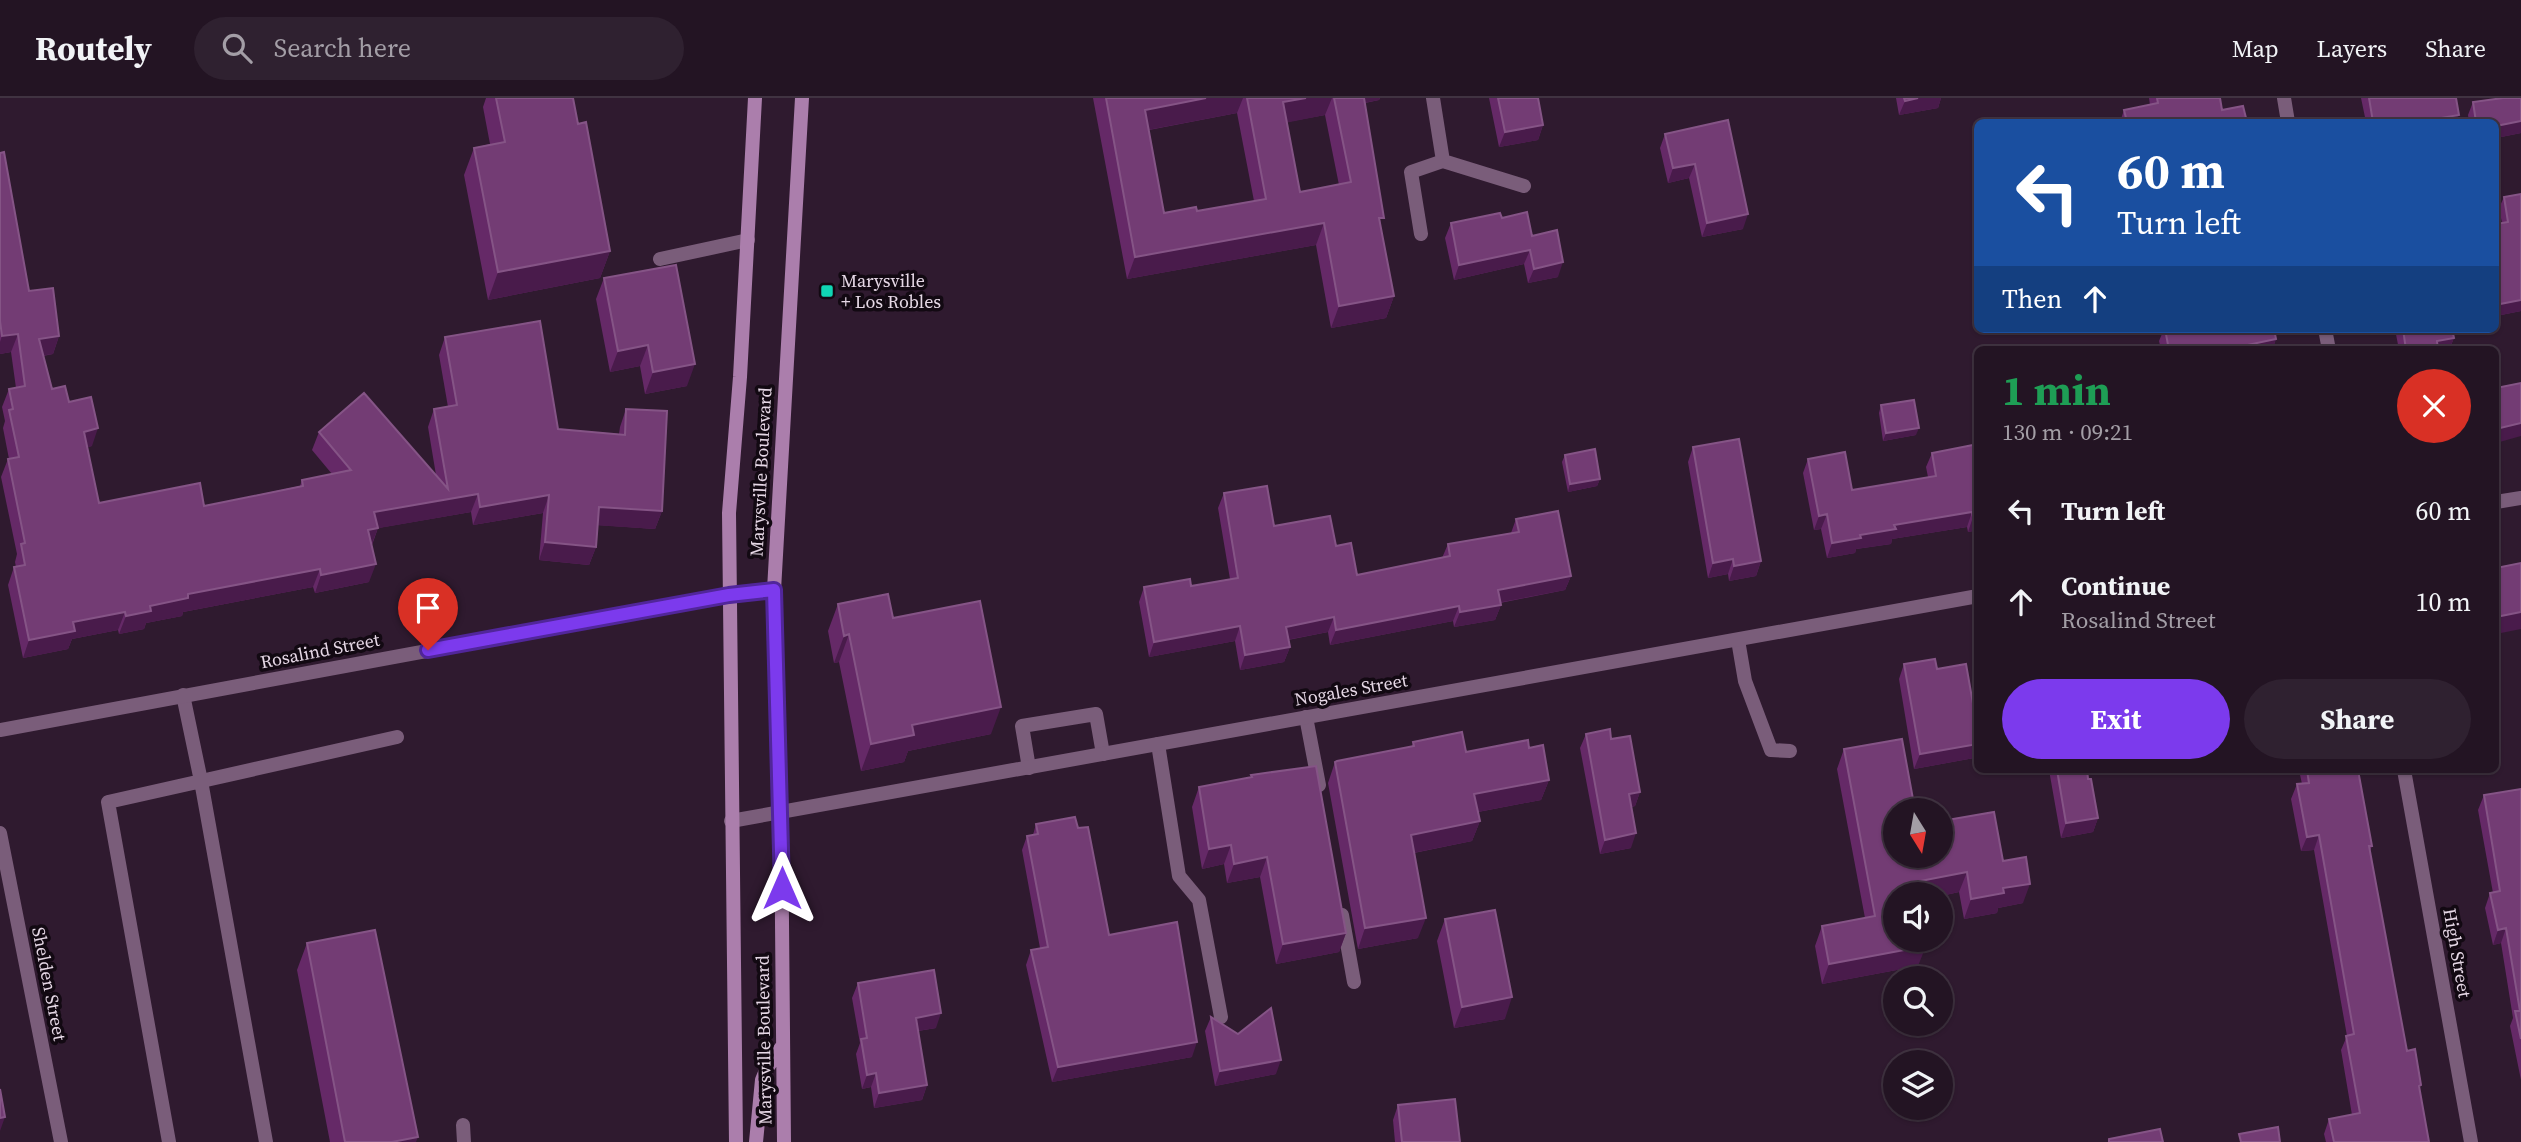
<!DOCTYPE html>
<meta charset="utf-8">
<style>
body{margin:0;font-family:"Source Serif 4",serif;background:#2f2130;color:#f1f3f6;height:100vh;display:flex;flex-direction:column;font-size:26px;white-space:nowrap}
*{box-sizing:border-box;margin:0}
p{font-size:23px;color:#a39ea6}
.icon{flex:none;width:38px;height:38px;fill:none;stroke:currentColor;stroke-width:2;stroke-linecap:round;stroke-linejoin:round}
.map{position:relative;flex:1;overflow:hidden}
.side{position:absolute;left:1974px;top:248px;width:525px;height:427px;display:flex;flex-direction:column;background:#231423;border-radius:10px;box-shadow:0 2px 5px #0004,0 0 0 2px #403341}
.side>*{flex:none}
.guide{position:absolute;left:1974px;top:21px;width:525px;height:214px;border-radius:10px;box-shadow:0 2px 5px #0004,0 0 0 2px #403341;background:#1a4fa0;color:#fff;overflow:hidden}
.needle{width:46px;rotate:169deg}
.fabs{position:absolute;left:1883px;top:700px;display:grid;gap:14px}
.fabs a{display:grid;place-items:center;width:70px;height:70px;border-radius:50%;background:#231423;box-shadow:0 2px 5px #0004,0 0 0 2px #403341;font-size:35px}
.pin{position:absolute;display:grid;place-items:center;width:60px;height:60px;color:#fff;margin:-72px -30px;border-radius:50% 50% 50% 0;rotate:-45deg;box-shadow:0 0 7px #0007}
.pin .icon{rotate:45deg}
.me{position:absolute;width:77px;margin:-38px;rotate:0deg;stroke-linejoin:round;filter:drop-shadow(0 0 5px #0008)}
.turn{display:flex;align-items:center;gap:24px;height:147px;padding:0 28px;font-size:32px}
.turn .icon{width:91px;height:91px;stroke-width:2.5}
.turn b{display:block;font-size:49px;line-height:60px}
.then{display:flex;align-items:center;height:66px;padding:0 28px;background:#0003;gap:14px;font-size:26px}
.round{display:grid;place-items:center;flex:none;width:74px;height:74px;border-radius:37px;background:#2f2130}
.overview{display:flex;align-items:center;justify-content:space-between;height:119px;padding:0 28px}
h1{font-size:42px;font-weight:700;line-height:52px;color:#1e9e55}
.action{display:flex;gap:14px;margin-top:auto;padding:14px 28px}
.action a{flex:1;height:80px;border-radius:42px;background:#7c3aed;color:#fff;font-size:28px;font-weight:700;line-height:80px;text-align:center}
.action a+a{background:#2f2130;color:#f1f3f6}
ul{padding:0;list-style:none}
li{display:flex;align-items:center;gap:21px;height:91px;padding:0 28px}
li div{flex:1}
li b{display:block;font-size:26px}
li em{font-style:normal}
header{display:flex;align-items:center;gap:42px;box-sizing:border-box;height:98px;padding:0 35px;background:#231423;border-bottom:2px solid #403341}
header strong{font-size:33px}
nav{display:flex;gap:38px;margin-inline-start:auto;font-size:24px}
.search{width:490px;height:63px;background:#2f2130;display:flex;align-items:center;gap:18px;box-sizing:border-box;padding:0 24px;border-radius:38px;color:#a39ea6;font-size:26px}
.map>svg:first-child{display:block}
</style>
<header>
<strong>Routely</strong>
<div class="search"><svg class="icon" aria-label="search" viewBox="0 0 24 24"><circle cx="10" cy="10" r="6"/><path d="M15 15l6 6"/></svg>Search here</div>
<nav><a>Map</a><a>Layers</a><a>Share</a></nav>
</header>
<div class="map">
<svg width="2521" height="1044" viewBox="0 0 2521 1044">
<rect width="100%" height="100%" fill="#2f1a2f"/>
<g fill="none" stroke-linecap="round" stroke-linejoin="round">
<!-- service -->
<path stroke="#7a5d7a" stroke-width="14" d="M1443 63 1524 88
M1421 136 1411 74 1443 63 1433 0
M660 161 748 142
M1738 542 1745 583 1771 652 1790 653
M183 597 201 683 266 1044
M1306 619 1319 687
M1158 646 1179 778 1199 802 1221 919
M1029 670 1022 628 1096 616 1103 656
M1342 817 1354 884
M463 1027 464 1044
M169 1044 108 704 397 639"/>
<!-- minor -->
<path stroke="#7a5d7a" stroke-width="14" d="M2284 0 2288 24
M2325 231 2329 252
M2496 404 2521 400
M0 632 729 497
M2404 672 2471 1044
M731 723 1978 498
M0 735 61 1044"/>
<!-- secondary -->
<path stroke="#ab7eac" stroke-width="14" d="M729 497 774 492
M736 1044 729 415 740 279 755 0
M756 1044 762 982 767 970 783 947
M784 1044 781 714 774 492 802 0"/>
</g>
<!-- wall -->
<path fill="#652967" fill-rule="evenodd" d="M486 0H573L578 26 610 153 600 180 488 202 464 77 474 50 490 46 483 9Z
M1093 0H1380L1379 2 1365 5 1381 129 1394 198 1386 220 1331 230 1316 147 1127 181ZM1237 15 1254 103 1197 113 1164 115 1149 32ZM1325 17 1339 87 1300 94 1287 24Z
M1489 0H1538L1543 27 1538 42 1499 49Z
M1896 0H1941L1938 10 1899 17Z
M2149 0H2220L2222 12 2247 24H2120L2124 12 2150 7Z
M2361 0H2456V24H2366Z
M2521 0V35L2496 40V24H2469L2468 17 2473 4Z
M1728 22 1743 131 1702 139 1689 80 1668 85 1660 50 1665 36Z
M0 55 29 193 59 238 53 256 43 258 52 291 69 304 92 348 87 349 99 405 204 408 300 388 302 382 332 376 312 352 319 334 436 377 428 329 434 311 448 309 439 257 445 239 558 331 619 336 620 329 626 311 662 413 655 431 598 427 596 449 589 467 539 462 543 415 473 427 471 414 378 430 372 447 369 484 315 495 313 489 183 514 182 518 146 525 144 531 119 536 118 532 72 541 68 551 23 560 8 487 14 469H16L15 464 17 456 1 379 8 361H9L3 330 5 323 2 309 9 291 16 290 11 254 0 256Z
M2504 99 2521 213 2496 218V126L2502 125 2499 110Z
M1502 120 1532 138 1558 179 1528 185 1524 166 1454 182 1445 140 1451 125Z
M604 180 687 288 645 296 640 268 610 274 596 201Z
M2164 231H2274L2276 241 2272 252H2161L2159 243Z
M2395 231H2452L2454 240 2449 252H2399Z
M1881 307 1916 337 1883 343 1879 315Z
M1978 346V432L1968 434 1967 429 1892 441 1891 446 1856 451 1855 455 1827 460 1821 431 1814 432 1803 375 1808 361 1852 392 1928 379 1926 369 1932 355Z
M1693 349 1761 463 1756 478 1729 483 1728 476 1708 480 1688 364Z
M1565 357 1600 381 1597 388 1568 394 1562 364Z
M1224 395 1274 428 1336 448 1357 477 1442 460 1448 446 1511 435 1516 421 1571 478 1565 492 1500 505 1501 507 1495 522 1454 529 1453 523 1330 547 1328 534 1288 542 1290 549 1284 564 1240 572 1235 543 1149 559 1139 504 1144 489 1191 488 1230 481 1218 410Z
M838 506 893 520 991 636 908 653 904 664 861 673 839 564 834 565 828 533Z
M1904 566 1937 571 1978 634V651L1974 660 1914 671 1899 581Z
M1586 636 1611 641 1640 694 1635 708 1631 709V750L1600 756 1580 650Z
M1413 644 1466 654 1529 650 1549 682 1541 702 1478 714 1480 723 1472 743 1414 755 1418 840 1358 851 1328 685 1335 664 1412 648Z
M1844 651 1895 758 2003 763 2023 805 1998 810 1997 815 1964 821 1959 794 1941 798V796H1895L1918 868 1822 886 1815 848 1822 828 1865 820 1837 671Z
M2049 672H2087L2098 720 2093 734 2061 740Z
M2299 672H2358L2372 748 2370 753 2407 953 2420 992 2429 1044H2326L2324 1036 2329 1021 2352 1017 2341 952 2347 938 2314 752 2301 753 2291 701 2297 686H2302Z
M1251 677 1346 835 1339 854 1276 866 1260 779 1227 785 1224 766 1202 771 1192 709 1199 689 1251 679Z
M2521 691V982L2510 928 2513 920 2501 845 2493 847 2485 810 2490 795H2493L2478 712 2484 697Z
M1036 726 1078 730 1109 837 1192 959 1052 984 1026 867 1031 852 1040 850 1022 752 1027 738 1033 737Z
M1445 821 1505 921 1454 930 1437 843Z
M307 845 416 1044H330L297 872Z
M858 885 936 930 918 933 927 987 922 1002 874 1010 871 989 862 991 856 956 860 945 852 900Z
M1211 919 1276 976 1215 988 1205 933Z
M1398 1007 1460 1044H1395L1393 1022Z"/>
<!-- shaded-wall -->
<path fill="#491b4b" d="M1206 0H1243L1237 15 1137 34 1145 12Z
M1306 0H1332L1325 17 1275 27 1283 4Z
M1356 0H1380L1379 2 1353 7Z
M1918 0H1941L1938 10 1899 17 1905 3Z
M2459 17 2456 24H2423V23Z
M2521 23V35L2496 40V28Z
M1543 27 1538 42 1499 49 1505 34Z
M1695 66 1689 80 1668 85 1673 70Z
M1748 116 1743 131 1702 139 1707 125Z
M1324 125 1316 147 1127 181 1135 159Z
M1530 152 1524 166 1454 182 1459 167Z
M610 153 600 180 488 202 498 174Z
M1563 164 1558 179 1528 185 1534 171Z
M1394 198 1386 220 1331 230 1339 208Z
M2521 202V213L2496 218 2500 206Z
M18 236 11 254 0 256V244L2 238Z
M59 238 53 256 33 259 39 241Z
M2454 240 2449 252H2434L2437 243Z
M2276 241 2272 252H2224Z
M648 247 640 268 610 274 618 253Z
M695 266 687 288 645 296 653 274Z
M2521 325V338L2496 345V331Z
M98 330 92 348 77 352 84 334Z
M1919 330 1916 337 1883 343 1886 335Z
M1600 381 1597 388 1568 394 1570 386Z
M478 396 471 414 368 432 374 414Z
M549 397 543 415 473 427 480 409Z
M599 409 662 413 655 431 593 427Z
M1972 414 1967 429 1892 441 1891 446 1856 451 1855 455 1827 460 1832 445 1894 427Z
M1827 416 1821 431 1814 432 1819 418Z
M1978 418V432L1968 434 1973 419Z
M378 430 371 448 368 432Z
M545 444 596 449 589 467 539 462Z
M1733 461 1728 476 1708 480 1713 465Z
M1761 463 1756 478 1729 483 1734 468Z
M376 466 369 484 315 495 321 477Z
M320 471 313 489 183 514 182 518 146 525 144 531 119 536 126 518 150 508 188 496Z
M1571 478 1565 492 1492 506 1498 492Z
M1501 507 1495 522 1454 529 1460 514Z
M1459 508 1453 523 1330 547 1336 532Z
M125 514 118 532 72 541 68 551 23 560 29 542 73 524Z
M2521 514V531L2496 536V519Z
M1334 519 1328 534 1281 543 1286 529Z
M1240 528 1235 543 1149 559 1154 544Z
M849 536 839 564 834 565 844 538Z
M1290 549 1284 564 1240 572 1245 557Z
M1001 609 991 636 908 653 904 664 861 673 871 646 912 627Z
M1978 646V651L1974 660 1914 671 1920 656Z
M1549 682 1541 702 1467 716 1474 696Z
M1640 694 1635 708 1623 711 1629 696Z
M2098 720 2093 734 2061 740 2066 725Z
M1480 723 1472 743 1403 757 1411 737Z
M1636 735 1631 750 1600 756 1605 742Z
M2319 737 2314 752 2301 753 2307 739Z
M1231 747 1224 766 1202 771 1209 751Z
M1267 759 1260 779 1227 785 1234 766Z
M1967 774 1959 794 1941 798V796H1910L1915 784Z
M2030 786 2023 805 1998 810 1997 815 1964 821 1971 801 2003 790Z
M1426 820 1418 840 1358 851 1365 830Z
M2506 830 2501 845 2493 847 2498 832Z
M1346 835 1339 854 1276 866 1283 846Z
M1926 848 1918 868 1822 886 1829 866Z
M1512 899 1505 921 1454 930 1462 909Z
M941 915 936 930 911 934 916 920Z
M1197 944 1192 959 1052 984 1058 969Z
M1281 962 1276 976 1215 988 1220 973Z
M876 975 871 989 862 991 867 977Z
M927 987 922 1002 874 1010 879 995Z
M5 1019 0 1033V1020Z
M418 1039 416 1044H392Z"/>
<!-- building -->
<path fill="#733c74" stroke="#855486" stroke-width="2" d="M496 0H573L578 26 586 24 610 153 498 174 474 50 505 44Z
M1106 0H1206L1145 12 1164 115 1196 109 1197 113 1266 101 1247 0H1306L1283 4 1300 94 1351 84 1334 0H1364L1384 120H1379L1394 198 1339 208 1324 125 1135 159Z
M1498 0H1538L1543 27 1505 34Z
M1904 0H1918L1905 3Z
M2157 0H2220L2222 12 2243 8 2247 24H2127L2124 12 2158 5Z
M2369 0H2456L2459 17 2423 23V24H2373Z
M2503 0H2521V23L2496 28V24H2476L2473 4Z
M1728 22 1748 116 1707 125 1695 66 1673 70 1665 36Z
M4 54 29 193 53 190 59 238 39 241 52 291 65 288 69 304 91 299 98 330 84 334 99 405 200 385 204 408 303 388 302 382 351 372 319 334 364 295 448 391 434 311 457 307 445 239 540 223 558 331 625 337 626 311 667 313 662 413 599 409 596 449 545 444 549 397 480 409 478 396 374 414 378 430 368 432 376 466 321 477 320 471 188 496V500L150 508 151 513 126 518 125 514 73 524 75 533 29 542 14 469 25 467 21 446 25 445 8 361 19 359 9 312 13 311 9 291 25 288 18 236 2 238 0 223V55Z
M2521 96V202L2500 206 2496 179V126L2508 124 2504 99Z
M1527 114 1532 138 1557 132 1563 164 1534 171 1530 152 1459 167 1451 125 1500 115 1502 120Z
M676 167 695 266 653 274 648 247 618 253 604 180Z
M2165 231H2274L2276 241 2224 252H2169Z
M2403 231H2452L2454 240 2437 243 2438 252H2406Z
M2521 285V325L2496 331V290Z
M1914 302 1919 330 1886 335 1881 307Z
M1739 341 1761 463 1734 468 1733 461 1713 465 1693 349Z
M1978 346V418L1973 419 1972 414 1894 427 1896 431 1860 437 1861 440 1832 445 1827 416 1819 418 1808 361 1845 354 1852 392 1936 378 1932 355Z
M1595 351 1600 381 1570 386 1565 357Z
M1267 388 1274 428 1330 418 1336 448 1351 445 1357 477 1450 458 1448 446 1519 434 1516 421 1558 413 1571 478 1498 492 1501 507 1460 514 1459 508 1336 532 1334 519 1286 529 1290 549 1245 557 1240 528 1154 544 1144 489 1190 481 1191 488 1238 480 1224 395Z
M2521 465V514L2496 519V470Z
M888 496 893 520 980 503 1001 609 912 627 914 637 871 646 849 536 844 538 838 506Z
M1935 561 1937 571 1966 566 1978 634V646L1920 656 1904 566Z
M1610 631 1611 641 1630 638 1640 694 1629 696 1636 735 1605 742 1586 636Z
M1462 634 1466 654 1528 642 1529 650 1543 647 1549 682 1474 696 1480 723 1411 737 1426 820 1365 830 1335 664 1337 663 1414 648 1413 644Z
M1902 641 1915 712H1895V758H1941V723L1994 714 2003 763 2026 759 2030 786 2003 790 2004 795 1971 801 1967 774 1915 784 1917 796H1895V842H1925L1926 848 1829 866 1822 828 1875 818 1844 651Z
M1316 668 1346 835 1283 846 1267 759 1234 766 1231 747 1209 751 1199 689 1252 679 1251 677Z
M2057 672H2087L2088 681H2091L2098 720 2066 725Z
M2307 672H2358L2372 748H2369L2407 953 2415 951 2421 987 2419 988 2429 1044H2334L2329 1021 2360 1015 2346 938 2354 936 2319 737 2307 739 2297 686 2309 685Z
M2521 691V941L2515 913H2520L2506 830 2498 832 2490 795 2500 793 2484 697Z
M1075 719 1078 730 1088 729 1109 837 1177 824 1197 944 1058 969 1031 852 1048 849 1027 738 1038 736 1036 726Z
M1495 812 1512 899 1462 909 1445 821Z
M375 832 418 1039 392 1044H345L307 845Z
M934 872 941 915 916 920 927 987 879 995 876 975 867 977 861 941 867 940 858 885Z
M1271 910 1281 962 1220 973 1211 919 1238 936Z
M0 991 5 1019 0 1020Z
M1455 1001 1460 1044H1402L1398 1007Z
M2278 1029 2280 1044H2241L2239 1036Z
M2160 1031 2163 1044H2109V1041Z"/>
<g fill="none" stroke-linecap="round" stroke-linejoin="round">
<!-- route casing -->
<g stroke="#51269a" stroke-width="18">
<path id="route" d="M428 552 729 497 774 492 782 790"/>
</g>
<!-- route -->
<use href="#route" stroke="#7c3aed" stroke-width="12"/>
</g>
<!-- markers -->
<rect fill="#10d5b4" stroke="#120912" stroke-width="2.5" x="820" y="186" width="14" height="14" rx="3.5"/>
<g text-anchor="middle" stroke-width="7" stroke-linejoin="round" paint-order="stroke">
<!-- poi labels -->
<g font-size="18" fill="#e6d8e6" stroke="#120912" text-anchor="start">
<text x="841" y="189">Marysville<tspan x="841" dy="21">+ Los Robles</tspan></text>
</g>
<!-- street labels -->
<g font-size="18" fill="#e6d8e6" stroke="#120912">
<text transform="translate(761 374) rotate(-87)" y="6">Marysville Boulevard</text>
<text transform="translate(320 553) rotate(-11)" y="6">Rosalind Street</text>
<text transform="translate(1351 592) rotate(-10)" y="6">Nogales Street</text>
<text transform="translate(2457 855) rotate(80)" y="6">High Street</text>
<text transform="translate(49 886) rotate(79)" y="6">Shelden Street</text>
<text transform="translate(764 942) rotate(-91)" y="6">Marysville Boulevard</text>
</g>
</g>
</svg>
<div class="fabs">
<a><svg class="needle" viewBox="-14 -14 28 28"><path d="M0-13l5 13h-10z" fill="#e53935"/><path d="M0 13l5-13h-10z" fill="#a39ea6"/></svg></a>
<a><svg class="icon" aria-label="sound" viewBox="0 0 24 24"><path d="M4 9h4l5-4v14l-5-4H4zM17 9q2 3 0 6"/></svg></a>
<a><svg class="icon" aria-label="search" viewBox="0 0 24 24"><circle cx="10" cy="10" r="6"/><path d="M15 15l6 6"/></svg></a>
<a><svg class="icon" aria-label="layers" viewBox="0 0 24 24"><path d="M12 4l9 5-9 5-9-5zM3 14l9 5 9-5"/></svg></a>
</div>
<div class="pin" style="left:428px;top:552px;background:#d93025"><svg class="icon" aria-label="arrive" viewBox="0 0 24 24"><path d="M6 21V4h12l-3 4 3 4H6"/></svg></div>
<svg class="me" style="left:782px;top:790px" viewBox="-20 -20 40 40"><path d="M0-17L14 15 0 8-14 15z" fill="#7c3aed" stroke="#fff" stroke-width="4"/></svg>
<div class="guide">
<div class="turn"><svg class="icon" aria-label="left" viewBox="0 0 24 24"><path d="M17 20v-9H6M10 6l-5 5 5 5"/></svg><div><b>60 m</b>Turn left</div></div>
<div class="then">Then<svg class="icon" aria-label="ahead" viewBox="0 0 24 24"><path d="M12 20V5M6 11l6-6 6 6"/></svg></div>
</div>
<section class="side">
<div class="overview"><div><h1>1 min</h1><p>130 m · 09:21</p></div><a class="round" style="background:#d93025;color:#fff"><svg class="icon" aria-label="close" viewBox="0 0 24 24"><path d="M6 6l12 12M18 6L6 18"/></svg></a></div>
<ul>
<li><svg class="icon" aria-label="left" viewBox="0 0 24 24"><path d="M17 20v-9H6M10 6l-5 5 5 5"/></svg><div><b>Turn left</b></div><em>60 m</em></li>
<li><svg class="icon" aria-label="ahead" viewBox="0 0 24 24"><path d="M12 20V5M6 11l6-6 6 6"/></svg><div><b>Continue</b><p>Rosalind Street</p></div><em>10 m</em></li>
</ul>
<div class="action"><a>Exit</a><a>Share</a></div>
</section>
</div>
